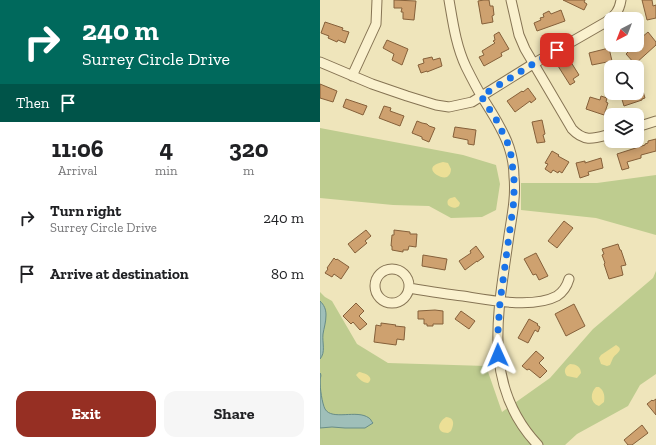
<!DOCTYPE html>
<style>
body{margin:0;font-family:"Zilla Slab",serif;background:#f6f6f6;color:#202124;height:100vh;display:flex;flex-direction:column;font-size:15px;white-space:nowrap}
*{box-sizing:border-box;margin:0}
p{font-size:13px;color:#757577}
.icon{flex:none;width:22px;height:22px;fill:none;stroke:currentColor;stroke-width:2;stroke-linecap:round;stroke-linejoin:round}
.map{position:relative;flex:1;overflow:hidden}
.panel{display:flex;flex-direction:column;background:#fff;width:320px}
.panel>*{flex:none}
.guide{background:#00695c;color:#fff;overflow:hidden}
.needle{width:26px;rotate:222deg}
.tools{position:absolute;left:284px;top:12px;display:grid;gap:8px}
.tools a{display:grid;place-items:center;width:40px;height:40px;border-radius:8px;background:#fff;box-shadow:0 2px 10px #0003;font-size:20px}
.pin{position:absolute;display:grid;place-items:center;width:34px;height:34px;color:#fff;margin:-17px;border-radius:8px;box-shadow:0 2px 6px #0006}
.me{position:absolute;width:44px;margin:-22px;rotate:359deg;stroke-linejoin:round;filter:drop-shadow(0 0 3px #0008)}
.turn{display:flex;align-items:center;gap:14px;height:84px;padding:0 16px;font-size:18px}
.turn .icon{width:52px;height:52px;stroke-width:2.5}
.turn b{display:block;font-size:28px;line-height:34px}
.then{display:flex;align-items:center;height:38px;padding:0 16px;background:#0003;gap:8px;font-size:15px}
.eta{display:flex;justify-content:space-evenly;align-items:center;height:68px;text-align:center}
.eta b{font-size:24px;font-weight:800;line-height:28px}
.cta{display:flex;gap:8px;margin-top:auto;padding:8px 16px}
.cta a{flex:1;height:46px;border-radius:12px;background:#962f23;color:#fff;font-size:16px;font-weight:800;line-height:46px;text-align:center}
.cta a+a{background:#f6f6f6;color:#202124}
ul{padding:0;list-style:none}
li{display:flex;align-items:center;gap:12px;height:56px;padding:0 16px}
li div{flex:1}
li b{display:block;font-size:15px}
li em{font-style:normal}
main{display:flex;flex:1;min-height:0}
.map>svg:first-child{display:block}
</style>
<main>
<section class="panel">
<div class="guide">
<div class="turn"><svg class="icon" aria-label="right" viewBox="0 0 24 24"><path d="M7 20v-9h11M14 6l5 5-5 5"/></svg><div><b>240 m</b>Surrey Circle Drive</div></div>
<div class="then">Then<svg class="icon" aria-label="arrive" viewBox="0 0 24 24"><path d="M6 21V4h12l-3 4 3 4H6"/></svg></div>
</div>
<div class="eta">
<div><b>11:06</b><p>Arrival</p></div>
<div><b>4</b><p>min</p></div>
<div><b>320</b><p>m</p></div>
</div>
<ul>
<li><svg class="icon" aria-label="right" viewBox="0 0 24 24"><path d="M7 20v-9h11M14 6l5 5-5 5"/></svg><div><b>Turn right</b><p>Surrey Circle Drive</p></div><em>240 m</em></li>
<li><svg class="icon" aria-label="arrive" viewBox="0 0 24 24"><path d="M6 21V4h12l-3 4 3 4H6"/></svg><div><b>Arrive at destination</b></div><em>80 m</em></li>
</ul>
<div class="cta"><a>Exit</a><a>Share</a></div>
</section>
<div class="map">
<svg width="336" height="445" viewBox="0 0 336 445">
<rect width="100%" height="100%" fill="#efe5bb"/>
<!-- green -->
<path fill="#becc8f" d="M0 128 143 155 176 165 180 184 176 210 162 217 131 218 109 206 73 205 0 198Z
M336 175V235L276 218 201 210V183H277Z
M336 271V374L320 385 308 406 257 434 245 445H0V292L5 297 12 301 37 344 68 363 166 366 182 412 230 378 273 329 333 278Z"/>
<!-- sand -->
<path fill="#ecdf96" d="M123 162 128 163 131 169C131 172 130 175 127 177 120 180 100 167 123 162Z
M135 197 140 203 139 206C135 209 132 208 128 205 126 199 130 198 135 197Z
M296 345C305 350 296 353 293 358 292 360 291 363 290 365L287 366 281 364 279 358 281 355Z
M250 364C256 364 261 367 261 373L257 378 247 376C243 371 245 367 250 364Z
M39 372C45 373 55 377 48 383 43 383 39 379 36 375Z
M276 387H279C284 391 285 395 284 402L279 406C270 403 270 393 276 387Z
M126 417C135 418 134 424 131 431L128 433C116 433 117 423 126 417Z"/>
<!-- water -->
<path fill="#9fbfb9" stroke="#678c87" d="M0 301C4 305 6 309 6 315 6 322 4 328 3 334 2 343 6 352 0 359Z
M0 373C2 376 0 377 0 381 0 388 2 403 5 409 12 421 37 409 49 418 51 419 51 421 53 423L45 428H25L12 427 0 428Z"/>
<!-- building -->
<path fill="#cea16f" stroke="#85603a" d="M74 0 96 1 94 20 83 19V12H81L82 8H74Z
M164 0H169L170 6H173L174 15 172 16 173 22 162 24 158 1Z
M243 0H265L264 2 267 4 264 10Z
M322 0H332L333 6 336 5V18L327 20Z
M241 10 245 21 217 31 214 23 221 20 220 18 224 17 223 14 229 11 231 14Z
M5 22 23 28 22 30 29 32 25 43 18 40 17 42 8 38 9 36 1 33Z
M179 32 189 49 181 53 182 56 164 66 159 57 164 55 162 51 175 43 173 41 175 40 174 35Z
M328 32 336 42V45L315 64 306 54 311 49 312 50 323 40 321 38Z
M67 40 88 49 82 65 72 60 74 54 63 48Z
M289 48 292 61 272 65 269 53Z
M112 57 113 60 120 58 122 66 107 72V71L101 73 98 65 104 63 103 59Z
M249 59 259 75 253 79 255 82 250 85 238 66Z
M0 84 17 91 13 102 0 98Z
M208 88 216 99 211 103 210 101 195 112 187 101 202 91 203 92Z
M322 88 325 98 322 99V100L304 106 300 93H317V89Z
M281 96 287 98 286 102 288 103 284 115 266 109 270 97 280 100Z
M26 99 47 106 43 115 23 107Z
M64 106 71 108 70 111 84 116 80 126 59 118Z
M222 120 225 134 223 135 225 142 217 143 212 122Z
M97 121 102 123 107 124 109 126 115 128 109 142 102 139V137L92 133Z
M135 127 156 130 154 145 148 144V140L133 137Z
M336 139V151L321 155V158L307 162 309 168 302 170 297 154 325 145V144L328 143V141Z
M232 151 239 155 238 156 249 162 242 173 239 171 238 173 233 170 231 173 225 169 228 164 225 163Z
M281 158 283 168 268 172 269 175 260 178 256 163 265 161V163Z
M244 221 253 228 237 248 228 241Z
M46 230 51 236 45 241 47 243 35 253 28 244Z
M74 230 90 232V234H97L96 247 89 246 88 250H83V252L72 250V246H71L72 235H74Z
M298 244 300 250H301L306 265 301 266 303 275 289 279 284 264 285 263 282 255 284 254 282 249Z
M156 246 164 257 157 262V261L145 270 139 261 151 253 150 251Z
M216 253 228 276 219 280 216 274 213 275 204 259Z
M103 255 127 259 125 270 102 266Z
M14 258 16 260 17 259 29 267 21 279 14 274 12 277 5 273 8 269 7 268Z
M36 303 44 311 39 316 47 324 40 330 33 322 31 324 23 316Z
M254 304 265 326 246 336 235 314Z
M115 310 123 311V324H113V326H107V324H104V319H98V311Z
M141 311 155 321 149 329 135 319Z
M209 319 218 324 217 325 220 327 218 332 215 330 208 343 198 338Z
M61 323 76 325 75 326 85 327 84 340 77 339 76 345 54 342 56 325 61 326Z
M216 351 224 358 219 363 227 371 220 378 209 369 207 370 202 366Z
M336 399V415L327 404 332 400 333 401Z
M322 425 328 433 312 445H308L304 440Z"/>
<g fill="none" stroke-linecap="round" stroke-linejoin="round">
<!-- minor casing -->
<g stroke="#867454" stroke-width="11">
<path id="minor" d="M129 0C133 23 136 46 146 67 151 77 156 87 162 97 172 113 183 129 189 147 192 156 194 168 194 177 196 196 192 216 189 235 179 309 160 384 218 445
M191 0 199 35 205 49 252 129C265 143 275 138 291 134
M0 62 52 84 87 96 116 105 129 107 152 102 213 64 286 22C295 15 299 12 301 0
M32 76 56 24 57 0
M317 127 336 121
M55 286a17 17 0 1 1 34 0a17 17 0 1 1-34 0Z
M89 288C107 291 125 294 143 296 169 300 213 309 237 296 243 292 247 286 249 279"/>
</g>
<!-- minor -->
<use href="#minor" stroke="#faf1ce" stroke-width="9"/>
</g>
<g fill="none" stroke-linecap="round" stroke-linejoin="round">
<!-- route -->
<path stroke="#1a73e8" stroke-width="7" stroke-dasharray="0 12.6" d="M178 355V331L180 302 194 200V178L190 148 177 121 161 96 213 64 237 50"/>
</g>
</svg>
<div class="tools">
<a><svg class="needle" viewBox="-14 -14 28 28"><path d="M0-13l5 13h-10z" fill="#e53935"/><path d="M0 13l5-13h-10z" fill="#757577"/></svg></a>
<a><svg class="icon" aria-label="search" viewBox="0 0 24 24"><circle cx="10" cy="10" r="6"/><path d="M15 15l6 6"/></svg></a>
<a><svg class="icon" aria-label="layers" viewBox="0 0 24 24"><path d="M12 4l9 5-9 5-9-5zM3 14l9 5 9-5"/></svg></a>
</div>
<div class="pin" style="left:237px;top:50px;background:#d93025"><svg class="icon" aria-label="arrive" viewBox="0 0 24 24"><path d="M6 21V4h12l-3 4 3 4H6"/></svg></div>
<svg class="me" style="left:178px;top:355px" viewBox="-20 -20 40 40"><path d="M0-17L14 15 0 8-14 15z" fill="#1a73e8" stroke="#fff" stroke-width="4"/></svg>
</div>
</main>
